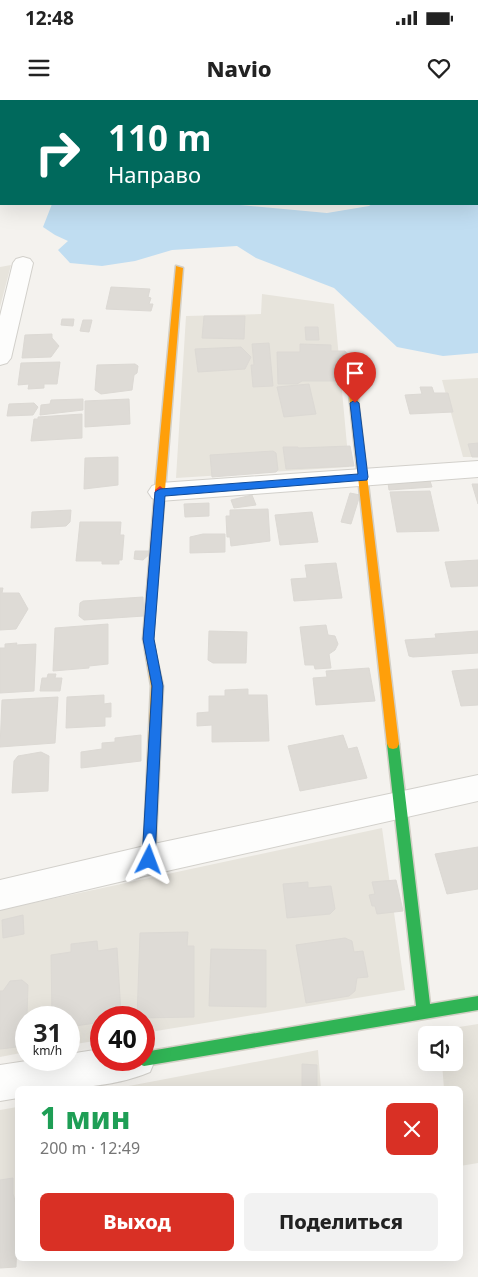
<!DOCTYPE html>
<html lang="ru">
<meta charset="utf-8">
<style>
body{margin:0;font-family:"Noto Sans",sans-serif;background:#f2f2f2;color:#222;height:100vh;display:flex;flex-direction:column;font-size:19px;white-space:nowrap}
*{box-sizing:border-box;margin:0}
p{font-size:16px;color:#767676}
.icon{flex:none;width:28px;height:28px;fill:none;stroke:currentColor;stroke-width:2;stroke-linecap:round;stroke-linejoin:round}
.map{position:relative;flex:1;overflow:hidden}
.panel{position:absolute;left:15px;top:986px;width:448px;height:175px;display:flex;flex-direction:column;background:#fff;border-radius:8px;box-shadow:0 5px 20px #0002}
.panel>*{flex:none}
.banner{position:absolute;left:0px;top:0px;width:479px;height:105px;box-shadow:0 5px 20px #0002;background:#00695c;color:#fff;overflow:hidden}
.tools{position:absolute;left:418px;top:926px;display:grid;gap:10px}
.tools a{display:grid;place-items:center;width:45px;height:45px;border-radius:8px;background:#fff;box-shadow:0 5px 20px #0002;font-size:25px}
.speed{position:absolute;left:15px;top:906px;display:flex;gap:10px;font-size:25px;font-weight:700;text-align:center}
.speed>*{display:grid;place-content:center;width:65px;height:65px;border-radius:50%;background:#fff;box-shadow:0 5px 20px #0002;line-height:1}
.speed small{font-size:12px;font-weight:400}
.speed .limit{border:8px solid #d22;background:#fff;color:#111}
.pin{position:absolute;display:grid;place-items:center;width:42px;height:42px;color:#fff;margin:-51px -21px;border-radius:50% 50% 50% 0;rotate:-45deg;box-shadow:0 0 5px #0007}
.pin .icon{rotate:45deg}
.me{position:absolute;width:55px;margin:-28px;rotate:3deg;stroke-linejoin:round;filter:drop-shadow(0 0 4px #0008)}
.turn{display:flex;align-items:center;gap:18px;height:105px;padding:0 25px;font-size:22px}
.turn .icon{width:65px;height:65px;stroke-width:2.5}
.turn b{display:block;font-size:35px;line-height:42px}
.round{display:grid;place-items:center;flex:none;width:52px;height:52px;border-radius:8px;background:#f2f2f2}
.head{display:flex;align-items:center;justify-content:space-between;height:85px;padding:0 25px}
h1{font-size:30px;font-weight:800;line-height:38px;color:#1e9e55}
.action{display:flex;gap:10px;margin-top:auto;padding:10px 25px}
.action a{flex:1;height:58px;border-radius:8px;background:#d93025;color:#fff;font-size:20px;font-weight:800;line-height:58px;text-align:center}
.action a+a{background:#f2f2f2;color:#222}
.status{display:flex;justify-content:space-between;align-items:center;height:35px;padding:0 25px;background:#fff;direction:ltr}
.status svg{height:14px;fill:currentColor}
header{display:flex;justify-content:space-between;align-items:center;height:65px;padding:0 25px;background:#fff;font-size:22px;font-weight:800}
.map>svg:first-child{display:block}
</style>
<div class="status"><b>12:48</b><svg viewBox="0 0 49 12"><path d="M0 12V9h3v3zM5 12V6h3v6zM10 12V3h3v9zM15 12V0h3v12zM26 1h20v11H26zM47 4h2v5h-2z"/></svg></div>
<header><svg class="icon" aria-label="menu" viewBox="0 0 24 24"><path d="M4 6h16M4 12h16M4 18h16"/></svg>Navio<svg class="icon" aria-label="heart" viewBox="0 0 24 24"><path d="M12 20l-8-8c-3-5 5-10 8-4 3-6 11-1 8 4z"/></svg></header>
<div class="map">
<svg width="478" height="1177" viewBox="0 0 478 1177">
<rect width="100%" height="100%" fill="#f4f2ee"/>
<!-- residential -->
<path fill="#e7e4dc" d="M11 165 0 207V167Z
M262 194 334 204 349 367 176 378 186 216 261 214Z
M478 278V357H463L442 280Z
M382 728 405 890 144 933V918H101V940L69 945V918H26V952L0 957V810Z
M478 924V1063L460 1066V989H444L442 963 454 962V935H440V930Z
M318 950 321 989H113Z
M17 1007V1153L0 1156V1010Z"/>
<!-- water -->
<path fill="#c0ddf1" d="M478 13V253L443 256 397 247 334 188 256 158 237 146 172 150 135 161 102 166 70 163 58 150 68 141 55 135 43 127 52 104H229L327 113 369 106 372 104H478Z"/>
<!-- building -->
<path fill="#dedbd6" stroke="#dcd9d4" d="M111 187 150 189 148 197 151 198 149 204H153L151 211 106 209Z
M204 216H245L244 239 202 238Z
M62 219H74L73 226 61 225Z
M83 220H92L89 232 80 231Z
M305 227H318L319 240H306Z
M52 234V238L59 246 51 257 22 258 25 235Z
M269 243 273 286 253 287 251 265H254L252 244Z
M300 244 331 245V251H345L352 260 341 281H302L297 284H278L277 252H300Z
M241 247 251 257 245 269 198 272 195 249Z
M60 262 57 284H44V288L28 289 29 284 18 285 21 263Z
M135 264 138 266 137 273 134 275 132 290 101 294 95 290 97 265Z
M309 284 316 314 284 317 277 287Z
M420 287H432L434 293H448L453 312 410 314 405 295 422 294Z
M83 299V310L40 315 41 305 50 304 51 300Z
M129 299 130 324 85 327V301Z
M34 303 38 307 33 315 7 316 9 304Z
M82 314V338L31 341 34 319H38V317Z
M478 343V357H472L468 344Z
M350 346 354 366 286 369 283 347H298V348Z
M273 351 276 353 278 370 276 372 212 377 210 355Z
M118 357V385L84 389 85 358Z
M430 381 432 387 389 390 388 383Z
M472 384H478V404Z
M430 391 439 431 397 432 390 392Z
M350 393 360 395 351 424 341 422Z
M252 395 256 405 234 408 231 400Z
M209 403V416L185 417 184 404Z
M268 409 270 441 231 446 230 437H227L226 416H230V410Z
M71 410 70 422 66 426 31 428 32 412Z
M312 412 318 442 280 445 275 415Z
M80 422H121L120 435H124L122 460H119V464H102V461H76Z
M203 434H225V452L190 453V437Z
M135 451H153L143 460 134 459Z
M478 460V486L451 487 445 462Z
M336 463 342 498 294 501 291 479 307 478 305 465Z
M0 488H3L2 493H19L28 509 16 529 0 530Z
M143 497 144 516 84 520 79 516 80 503 83 501Z
M108 524V564L89 566V568L53 571 55 528Z
M326 525 328 535 335 536 338 544 335 550 329 554 331 568 315 569 314 565H305L300 527Z
M209 531 247 532 246 563H213L208 560Z
M478 531V553L413 557 409 556 405 540 436 538 435 534Z
M17 543 16 545 36 544 34 591 0 593V548H5V544Z
M369 568 375 601 316 605 313 578 327 577 326 571Z
M478 569V605L461 606 452 571Z
M48 574H56L55 578H62L60 591H40L42 578H47Z
M248 589V595H267L269 641 212 642V625L197 626V613L209 612V596H225V590Z
M104 595V604L111 603V617H105V626L66 628 67 597Z
M58 597 55 643 0 647 2 600Z
M141 635V661L81 668V652L102 649V643L115 642V638Z
M343 635 348 649 357 647 367 678 300 691 288 646Z
M41 652 49 656 48 691 12 693 14 661 18 656Z
M478 747V789L447 794 435 754Z
M396 780 403 811 377 814 375 806H372L369 795 375 794 372 782Z
M308 782V788L331 786 335 809 330 814 287 818 283 784Z
M23 815 24 834 3 838 2 820Z
M188 832 187 846H194V917L137 918 140 833Z
M345 838 352 841 354 852 363 851 368 877 357 878 355 891 349 896 306 903 296 845Z
M97 841 98 851 117 848 121 914 95 918V923L69 927V918H52L51 855 71 852V844Z
M211 849 266 850V907L209 906Z
M22 880 28 885 26 946 0 949V891H3L10 881Z
M302 964 317 965V989H302Z
M13 1078V1094L18 1110 16 1167 0 1168V1080Z"/>
<g fill="none" stroke-linecap="round" stroke-linejoin="round">
<!-- street casing -->
<g stroke="#d2d0cb" stroke-width="2">
<path id="street" d="M23 157 30 159 33 163 11 258 7 263 0 265V216L13 163 16 159Z
M478 361V377L160 401 152 398 148 392 152 386 160 383Z
M478 675V701L149 775 0 810V780L149 745Z
M144 945 150 948 155 960 150 972C110 989 60 989 18 989V998L0 1001V965L33 960H69V954L101 949V960H144Z"/>
</g>
<!-- fast casing -->
<g stroke="#d3cfc5" stroke-width="3">
<path id="fast" d="M393 639 397 640 399 644 430 904 478 896V910L144 966 139 964 137 960H144V952L416 906 387 644 389 640Z"/>
</g>
<!-- slow casing -->
<g stroke="#d3cfc5" stroke-width="3">
<path id="slow" d="M176 166 183 168 165 390 160 394 155 390Z
M350 263 354 266 399 644 397 648 393 649 389 648 387 644 346 266Z
M150 545 154 547 155 550 163 586 155 760 153 764 149 766 145 764 143 760 151 586 145 550 146 547Z"/>
</g>
<!-- jam casing -->
<g stroke="#d3cfc5" stroke-width="3">
<path id="jam" d="M160 386 165 390 153 539 155 550 154 553H146L143 539 155 390Z"/>
</g>
<!-- street -->
<use href="#street" fill="#fdfdfc" fill-rule="evenodd"/>
<!-- fast -->
<use href="#fast" fill="#30b455" fill-rule="evenodd"/>
<!-- slow -->
<use href="#slow" fill="#ff9f0a" fill-rule="evenodd"/>
<!-- jam -->
<use href="#jam" fill="#e5322d" fill-rule="evenodd"/>
</g>
<!-- route -->
<path fill="#1a73e8" stroke="#114b97" d="M355 300 359 303 368 377 367 380 165 396 154 539 163 586 155 760 153 764 149 766 144 764 142 760 152 586 143 539 155 392 160 389 358 374 350 303Z"/>
</svg>
<div class="tools">
<a><svg class="icon" aria-label="sound" viewBox="0 0 24 24"><path d="M4 9h4l5-4v14l-5-4H4zM17 9q2 3 0 6"/></svg></a>
</div>
<div class="speed"><div>31<small>km/h</small></div><div class="limit">40</div></div>
<div class="pin" style="left:355px;top:303px;background:#d93025"><svg class="icon" aria-label="arrive" viewBox="0 0 24 24"><path d="M6 21V4h12l-3 4 3 4H6"/></svg></div>
<svg class="me" style="left:149px;top:760px" viewBox="-20 -20 40 40"><path d="M0-17L14 15 0 8-14 15z" fill="#1a73e8" stroke="#fff" stroke-width="4"/></svg>
<div class="banner">
<div class="turn"><svg class="icon" aria-label="right" viewBox="0 0 24 24"><path d="M7 20v-9h11M14 6l5 5-5 5"/></svg><div><b>110 m</b>Направо</div></div>
</div>
<section class="panel">
<div class="head"><div><h1>1 мин</h1><p>200 m · 12:49</p></div><a class="round" style="background:#d93025;color:#fff"><svg class="icon" aria-label="close" viewBox="0 0 24 24"><path d="M6 6l12 12M18 6L6 18"/></svg></a></div>
<div class="action"><a>Выход</a><a>Поделиться</a></div>
</section>
</div>
